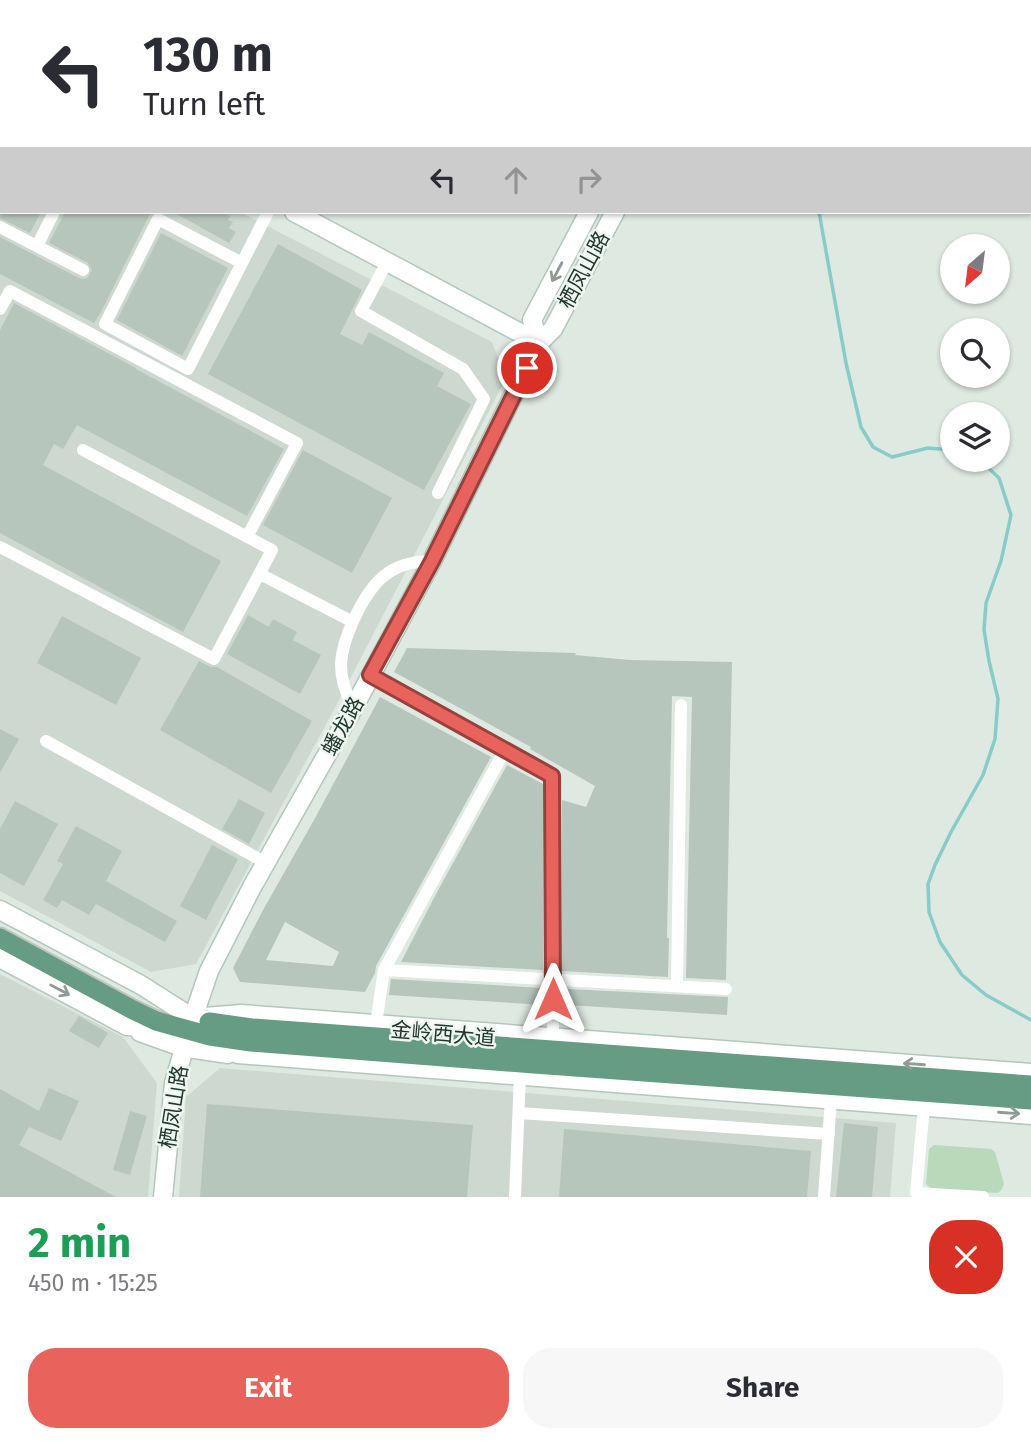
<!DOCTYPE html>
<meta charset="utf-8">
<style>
body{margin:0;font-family:"Fira Sans","Noto Sans SC",sans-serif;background:#f7f7f7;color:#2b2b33;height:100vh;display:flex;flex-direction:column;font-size:26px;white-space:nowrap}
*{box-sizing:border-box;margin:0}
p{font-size:23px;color:#7c7c81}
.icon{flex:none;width:38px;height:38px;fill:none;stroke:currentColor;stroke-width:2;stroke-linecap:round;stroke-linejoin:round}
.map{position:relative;height:1197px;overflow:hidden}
.side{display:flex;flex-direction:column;background:#fff;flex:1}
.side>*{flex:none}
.banner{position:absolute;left:0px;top:0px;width:1032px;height:214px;box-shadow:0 2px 5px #0004;background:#fff;color:#2b2b33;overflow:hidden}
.needle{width:46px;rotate:208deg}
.controls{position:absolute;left:940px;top:234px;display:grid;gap:14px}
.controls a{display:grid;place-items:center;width:70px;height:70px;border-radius:50%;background:#fff;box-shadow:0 2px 5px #0004;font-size:35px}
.pin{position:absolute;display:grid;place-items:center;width:60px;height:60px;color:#fff;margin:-30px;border:4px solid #fff;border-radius:50%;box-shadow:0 2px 7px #0007}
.me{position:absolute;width:77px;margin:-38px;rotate:0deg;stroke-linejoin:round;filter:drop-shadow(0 0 5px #0008)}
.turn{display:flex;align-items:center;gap:24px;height:147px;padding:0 28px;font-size:32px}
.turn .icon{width:91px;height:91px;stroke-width:2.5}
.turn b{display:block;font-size:49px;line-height:60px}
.lanes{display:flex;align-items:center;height:66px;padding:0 28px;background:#0003;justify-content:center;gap:35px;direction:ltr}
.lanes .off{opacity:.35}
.round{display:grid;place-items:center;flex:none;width:74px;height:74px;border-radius:28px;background:#f7f7f7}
.overview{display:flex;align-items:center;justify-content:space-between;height:119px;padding:0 28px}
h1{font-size:42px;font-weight:700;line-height:52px;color:#1e9e55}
.action{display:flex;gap:14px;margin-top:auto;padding:14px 28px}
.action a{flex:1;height:80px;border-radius:28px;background:#e9635d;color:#fff;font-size:28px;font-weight:700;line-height:80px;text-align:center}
.action a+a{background:#f7f7f7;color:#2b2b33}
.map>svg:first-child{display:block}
</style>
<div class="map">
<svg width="1031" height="1197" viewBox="0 0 1031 1197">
<rect width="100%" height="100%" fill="#dee9e2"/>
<!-- built -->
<path fill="#cdd8d1" d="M0 88 2 89V212H240L492 342 506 378 336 706 196 964 151 972 0 891Z
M0 974 123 1037 157 1083 148 1197H0Z
M220 1068 896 1123 890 1197H179L186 1097Z"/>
<!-- green -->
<path fill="#b8d9ba" d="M934 1145 991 1149 995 1152 1004 1184 1002 1189 998 1193 932 1189 926 1184 929 1149Z"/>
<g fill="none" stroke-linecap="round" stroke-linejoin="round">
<!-- stream -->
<path stroke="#89cbc8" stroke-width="3.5" d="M970 2 971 0
M819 212 846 363 861 427 873 447 892 457 928 448 952 450
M980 460 999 478 1011 515 1001 561 986 603 984 630 989 661 998 699 995 739 983 775 951 832 935 865 928 884 929 912 940 942 962 975 986 995 1031 1020"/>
</g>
<!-- building -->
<path fill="#b7c6bd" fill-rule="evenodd" d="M0 212H41L30 233 0 218Z
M65 212H151L99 316H98L94 323 0 274V237L79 278 84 279 88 277 92 270 88 263 49 243Z
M173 212H223L230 216 228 220 233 222 229 228 236 232 229 243Z
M161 233 228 268 182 356 117 320Z
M278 244 362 290 340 334 362 345 369 332 444 373 437 386 471 404 424 490 208 374Z
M14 303 136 368V369L284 449 247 516 77 425 63 449 54 444 43 465 221 561 183 632 0 533V330Z
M303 450 392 498 352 573 263 525Z
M248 615 269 627 273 619 297 632 293 640 321 655 300 694 227 654Z
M62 616 141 658 116 705 37 663Z
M407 648 576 653 575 655 630 660 732 662 726 980 686 978 692 697 672 696 667 938H669L668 977 562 971V800L586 807 595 786 530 749 531 747 394 672Z
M199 661 211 667H217L312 721 271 793 160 730Z
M380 697 491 757 376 966 375 973 365 992 240 982 233 968 263 910 314 820ZM285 922 339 952 333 966 266 960Z
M0 729 19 739 0 773Z
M507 765 543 784V970L401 962 436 894Z
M239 799 265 813 249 844 222 829Z
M15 801 58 824 24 886 0 873V829Z
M76 826 122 851 106 881 177 921 165 942 96 904 89 915 62 900 57 908 43 900 63 864 57 861Z
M212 845 238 859 206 920 180 906Z
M391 979 544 988V1005L389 995Z
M568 989 728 997 727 1015 568 1005Z
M79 1016 108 1033 99 1048 69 1031Z
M49 1088 79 1101 61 1141 29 1127 19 1145 116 1197H0V1089L39 1111Z
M207 1104 473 1125 467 1197H200Z
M130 1111 147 1116 130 1175 113 1170Z
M844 1123 878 1127 872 1197H836Z
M564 1129 811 1151 807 1197H559Z"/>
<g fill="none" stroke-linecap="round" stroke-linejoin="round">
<!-- secondary casing -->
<g stroke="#b2c8bc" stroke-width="21">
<path id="secondary" d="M698 2 699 0
M722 2 723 0
M0 53 2 54
M294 212 539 343
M539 343 532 320 589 212
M0 910 141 985 193 1018 241 1014 1031 1073
M0 958 127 1026 171 1029
M140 1032 182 1047 228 1054
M204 1038 238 1054 1031 1115
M163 1197 174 1083 193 1018 209 971 252 887 355 705 432 561 539 343 553 329 615 212"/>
</g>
<!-- primary casing -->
<g stroke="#bcc3c0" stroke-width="23">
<path id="primary" d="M0 938 133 1010 156 1021 210 1036 251 1042 534 1064 1031 1100
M209 1022 252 1028 1031 1085"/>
</g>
<!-- street -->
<path stroke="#fff" stroke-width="12" d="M0 93 2 90
M0 227 83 270
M37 246 54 212
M387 262 361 311 463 369 484 399 438 493
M242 263 158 219 105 324 188 369 268 212
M0 309 10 291 297 443 247 537
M0 547 214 659 272 550 83 450
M260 574 353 622
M370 675 552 776 553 1037
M353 707C335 674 339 652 354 619 371 583 389 561 432 561
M46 741 266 863
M384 970 726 989
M677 986 681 705
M376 1024 384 970 505 750
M924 1106 916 1193 983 1197
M519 1113 829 1134
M515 1197 520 1075
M824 1197 831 1099"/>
<!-- secondary -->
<use href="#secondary" stroke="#fff" stroke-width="18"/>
<!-- primary -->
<use href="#primary" stroke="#659c83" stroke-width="19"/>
</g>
<!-- one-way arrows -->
<defs><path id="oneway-shaft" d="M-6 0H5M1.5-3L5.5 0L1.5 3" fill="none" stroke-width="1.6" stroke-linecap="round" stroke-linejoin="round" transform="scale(1.75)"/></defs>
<g stroke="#909b96">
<use href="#oneway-shaft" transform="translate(557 272) rotate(118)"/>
<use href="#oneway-shaft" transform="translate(60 990) rotate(28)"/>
<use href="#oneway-shaft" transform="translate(914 1064) rotate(-176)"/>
<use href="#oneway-shaft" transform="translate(1009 1113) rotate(4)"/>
</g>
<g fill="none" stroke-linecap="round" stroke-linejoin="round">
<!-- route casing -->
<g stroke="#97403c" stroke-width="18">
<path id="route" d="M527 368 432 561 370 675 552 776 553 999"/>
</g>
<!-- route -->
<use href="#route" stroke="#e9635d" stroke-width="12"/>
</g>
<g text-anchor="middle" stroke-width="5" stroke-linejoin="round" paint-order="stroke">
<!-- street labels -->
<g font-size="21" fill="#21372d" stroke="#eef6f1">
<text transform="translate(584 270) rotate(-62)" y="7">栖凤山路</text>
<text transform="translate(343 726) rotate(-61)" y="7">蟠龙路</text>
<text transform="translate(443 1034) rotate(5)" y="7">金岭西大道</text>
<text transform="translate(174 1107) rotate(-81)" y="7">栖凤山路</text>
</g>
</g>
</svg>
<div class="controls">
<a><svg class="needle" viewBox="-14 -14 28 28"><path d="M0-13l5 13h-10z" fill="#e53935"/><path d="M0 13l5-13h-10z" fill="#7c7c81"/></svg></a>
<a><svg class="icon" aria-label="search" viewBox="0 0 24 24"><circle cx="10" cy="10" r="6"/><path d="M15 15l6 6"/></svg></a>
<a><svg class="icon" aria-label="layers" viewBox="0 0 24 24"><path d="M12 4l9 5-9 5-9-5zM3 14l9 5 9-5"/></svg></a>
</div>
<div class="pin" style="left:527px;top:368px;background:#d93025"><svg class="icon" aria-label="arrive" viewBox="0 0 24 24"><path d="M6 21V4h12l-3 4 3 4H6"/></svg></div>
<svg class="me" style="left:553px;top:999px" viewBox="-20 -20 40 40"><path d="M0-17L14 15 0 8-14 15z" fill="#e9635d" stroke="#fff" stroke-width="4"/></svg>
<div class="banner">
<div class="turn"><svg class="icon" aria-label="left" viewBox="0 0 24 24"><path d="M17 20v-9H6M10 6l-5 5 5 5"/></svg><div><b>130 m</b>Turn left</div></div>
<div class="lanes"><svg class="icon" aria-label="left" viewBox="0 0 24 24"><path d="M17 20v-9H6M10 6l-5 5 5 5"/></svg><svg class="icon off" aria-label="ahead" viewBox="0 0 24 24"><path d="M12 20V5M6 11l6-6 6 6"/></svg><svg class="icon off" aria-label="right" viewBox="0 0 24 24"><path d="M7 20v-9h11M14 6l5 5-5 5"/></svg></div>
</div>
</div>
<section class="side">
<div class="overview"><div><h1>2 min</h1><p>450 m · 15:25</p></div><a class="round" style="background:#d93025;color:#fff"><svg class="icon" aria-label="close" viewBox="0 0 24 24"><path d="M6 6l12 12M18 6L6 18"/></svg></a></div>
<div class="action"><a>Exit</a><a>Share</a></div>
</section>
